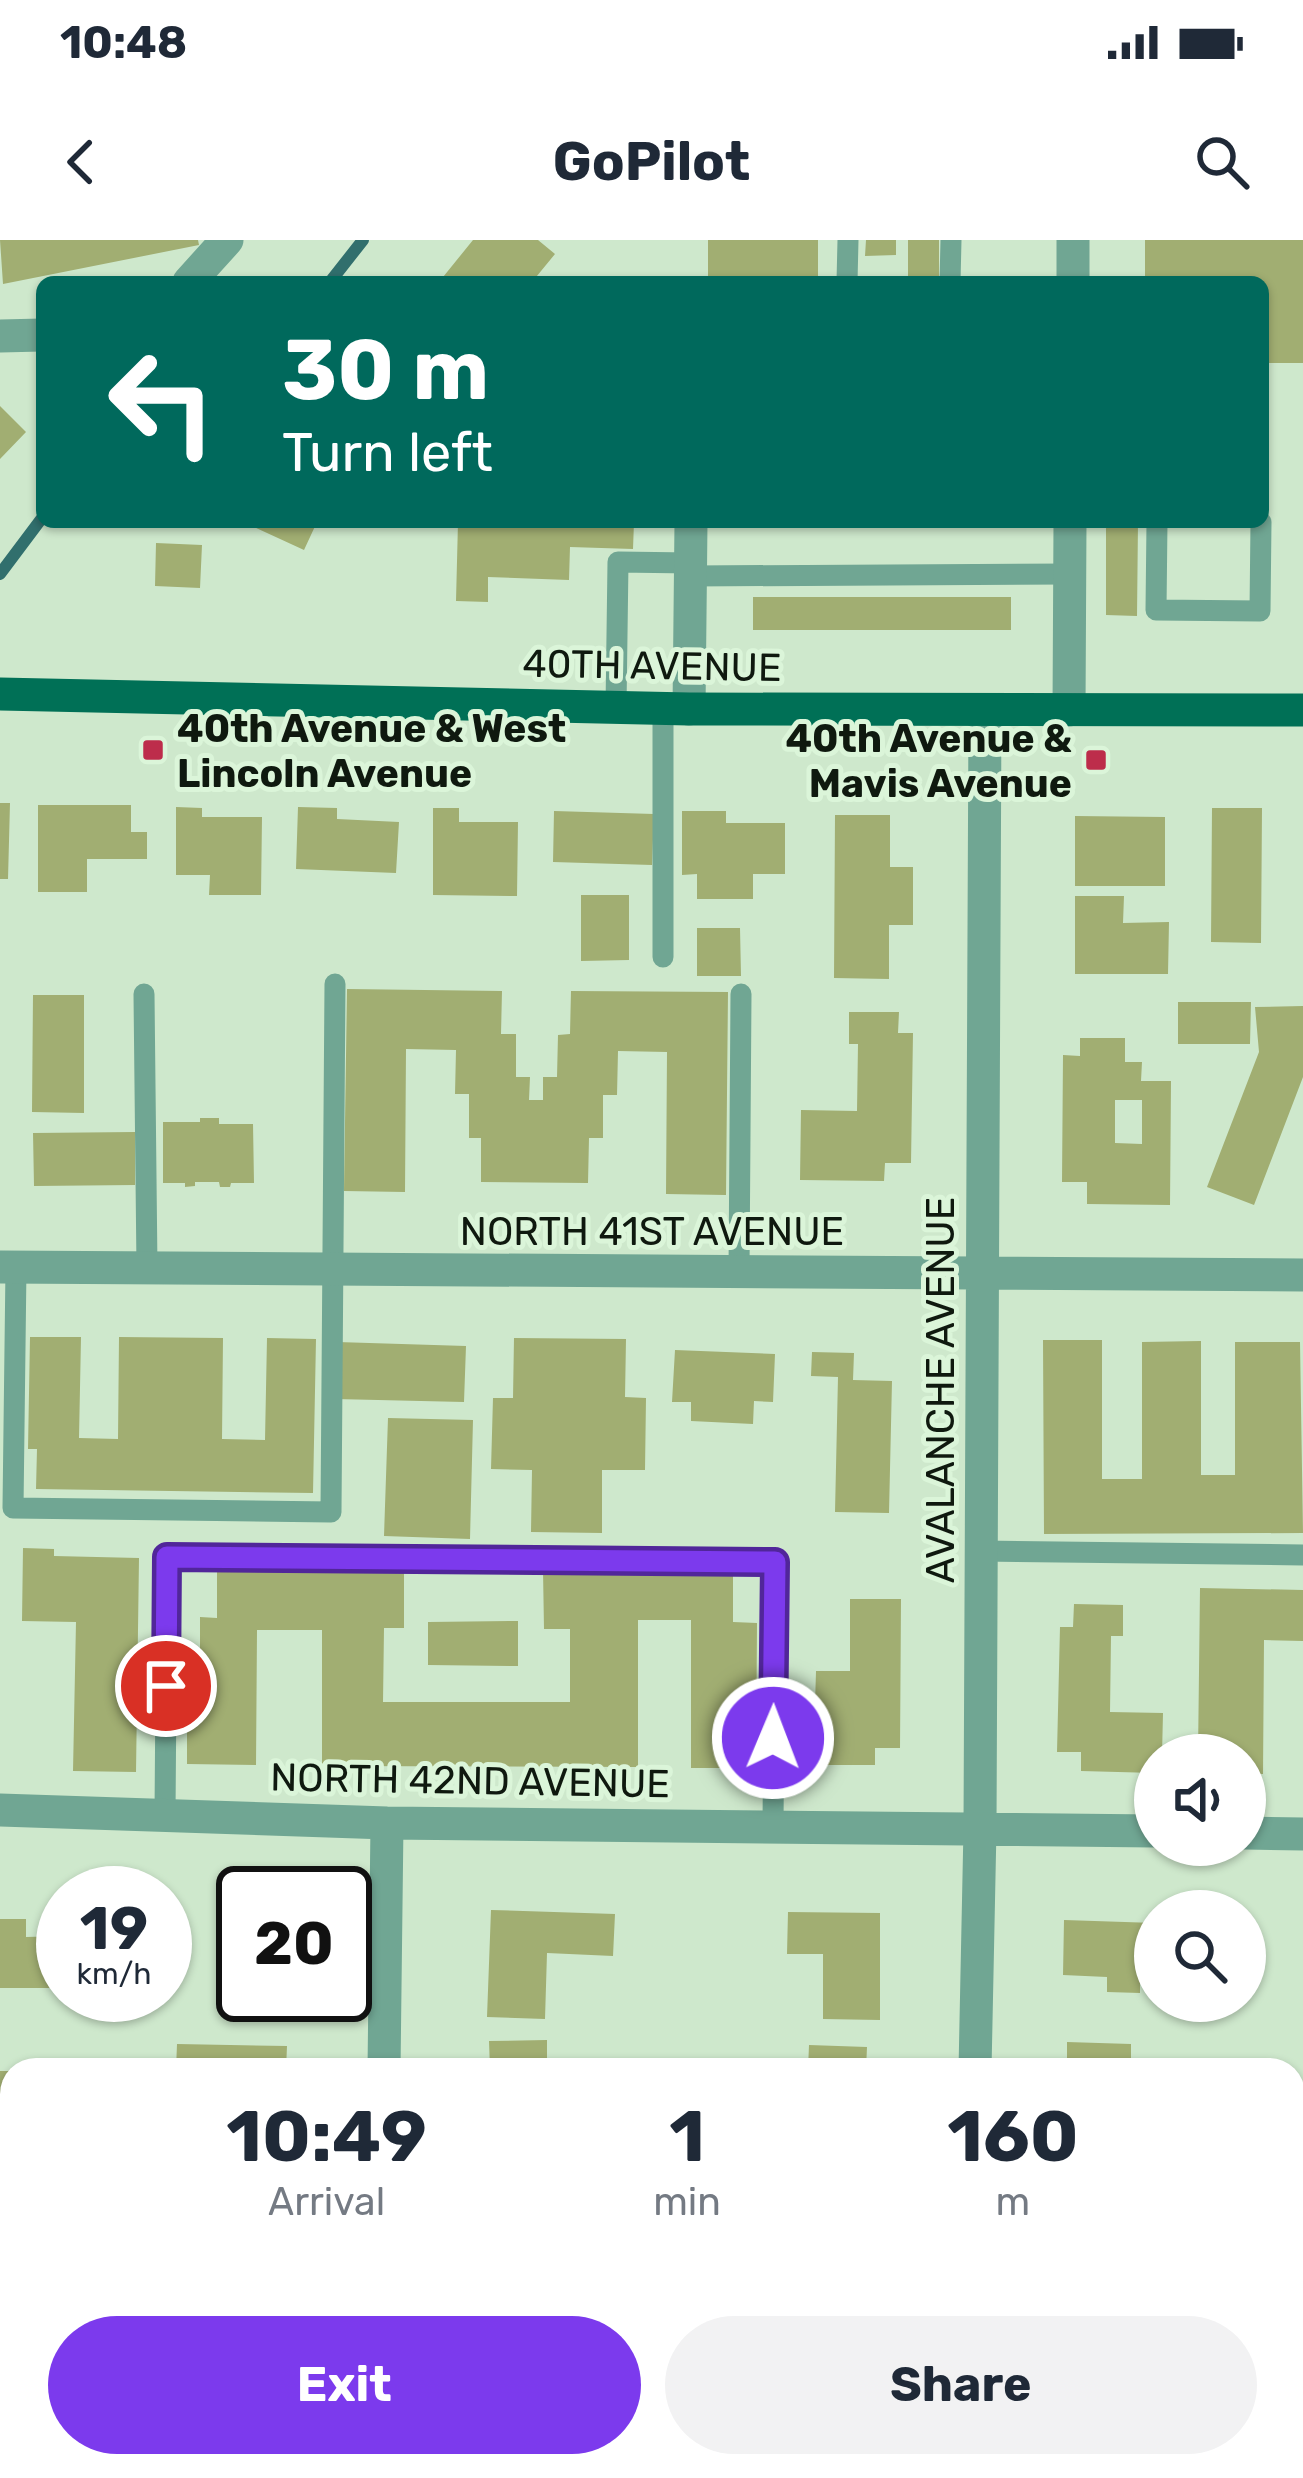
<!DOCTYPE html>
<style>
body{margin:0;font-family:Rubik,sans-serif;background:#f2f2f3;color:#1f2937;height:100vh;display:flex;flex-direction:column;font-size:45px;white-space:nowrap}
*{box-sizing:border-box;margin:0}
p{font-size:39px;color:#747a83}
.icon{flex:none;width:66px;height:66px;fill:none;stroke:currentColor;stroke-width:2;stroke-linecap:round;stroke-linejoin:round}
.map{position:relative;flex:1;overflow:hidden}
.panel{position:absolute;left:0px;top:1818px;width:1305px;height:420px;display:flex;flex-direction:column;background:#fff;border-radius:36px 36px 0 0;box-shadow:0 3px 9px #0004}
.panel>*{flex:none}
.hud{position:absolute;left:36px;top:36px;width:1233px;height:252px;border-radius:18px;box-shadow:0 3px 9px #0004;background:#00695c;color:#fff;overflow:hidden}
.buttons{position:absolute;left:1134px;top:1494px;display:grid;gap:24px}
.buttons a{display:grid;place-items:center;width:132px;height:132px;border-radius:50%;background:#fff;box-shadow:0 3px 9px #0004;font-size:60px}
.speed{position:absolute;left:36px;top:1626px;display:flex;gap:24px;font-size:60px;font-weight:700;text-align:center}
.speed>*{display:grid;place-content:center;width:156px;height:156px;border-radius:50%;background:#fff;box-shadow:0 3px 9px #0004;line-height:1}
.speed small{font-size:30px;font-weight:400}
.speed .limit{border:6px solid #111;border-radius:18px;background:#fff;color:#111}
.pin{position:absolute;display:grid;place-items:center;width:102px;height:102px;color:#fff;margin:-51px;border:6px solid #fff;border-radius:50%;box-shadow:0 3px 12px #0007}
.me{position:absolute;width:132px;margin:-66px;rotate:1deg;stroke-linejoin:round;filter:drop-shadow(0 0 9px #0008)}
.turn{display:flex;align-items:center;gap:42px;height:252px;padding:0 48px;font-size:54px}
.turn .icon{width:156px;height:156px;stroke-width:2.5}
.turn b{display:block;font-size:84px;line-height:102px}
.eta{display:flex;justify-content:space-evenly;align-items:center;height:204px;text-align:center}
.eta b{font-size:72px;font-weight:700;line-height:84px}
.button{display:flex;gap:24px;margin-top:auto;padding:24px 48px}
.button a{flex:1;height:138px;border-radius:72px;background:#7c3aed;color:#fff;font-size:48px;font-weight:700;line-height:138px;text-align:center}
.button a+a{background:#f2f2f3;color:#1f2937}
.status{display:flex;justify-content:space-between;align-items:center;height:84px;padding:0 60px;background:#fff;direction:ltr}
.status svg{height:33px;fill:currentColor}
header{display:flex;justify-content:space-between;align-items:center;height:156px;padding:0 48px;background:#fff;font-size:54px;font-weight:700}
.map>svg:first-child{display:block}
</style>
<div class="status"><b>10:48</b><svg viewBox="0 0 49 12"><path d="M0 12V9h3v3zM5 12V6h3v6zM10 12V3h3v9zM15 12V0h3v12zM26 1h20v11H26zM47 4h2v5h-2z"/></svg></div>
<header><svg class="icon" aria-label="back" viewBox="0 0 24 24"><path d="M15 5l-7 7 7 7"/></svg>GoPilot<svg class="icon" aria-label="search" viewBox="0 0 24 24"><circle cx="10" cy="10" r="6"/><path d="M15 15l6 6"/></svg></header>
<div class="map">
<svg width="1303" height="2238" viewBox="0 0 1303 2238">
<rect width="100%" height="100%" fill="#cee8cc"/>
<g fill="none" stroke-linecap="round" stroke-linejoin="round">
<!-- stream -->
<path stroke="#316f6d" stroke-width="12" d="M330 42 363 0
M0 334 42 278"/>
</g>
<!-- building -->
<path fill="#a1ae72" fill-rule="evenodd" d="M0 0H198L199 5 3 44Z
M473 0H538L555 14 532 42H439Z
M708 0H818V42H708Z
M866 0H896V15L865 16Z
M908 0H939V42H908Z
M1145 0H1303V123H1263V42H1145Z
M0 166 26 192 0 219Z
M243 282H317L304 310Z
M458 282H634L633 309 570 307 569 340 488 337V362L456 361Z
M1106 282H1138L1137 376 1106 375Z
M156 303 202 305 200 348 155 346Z
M753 357H1011V390H753Z
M0 563H10L8 639H0Z
M38 565H131V592H147V619H87V652H38Z
M176 567 202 568V577H262L261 655H209L210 635H176Z
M298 567 337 568V579L399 582 396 633 296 629Z
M433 568H459V582H518L517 656 433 655Z
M1212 568H1262L1261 703 1211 702Z
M554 571 654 574 652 625 553 622Z
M682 571H726V583H785V634H753V659H697V634L682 635Z
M835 575H890V627H913V685H889V739L834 738Z
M1075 576 1165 577V646H1075Z
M581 655H629V720L581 721Z
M1075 656H1124L1123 683 1169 682 1168 734H1075Z
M697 688H740L741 736H697Z
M347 749 502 751 501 794H516V837H530L529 860H543V837H557L558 795 570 794 571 751 728 752 726 955 666 954 667 812 618 811 617 855H603V898H589L588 943 481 942V898H469V854H455L456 810 406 809 405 952 344 951Z
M33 755H84V873L32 872Z
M1178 762H1251L1250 804H1178Z
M1303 766V837L1254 965 1207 947 1259 812 1255 767Z
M849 772H899L898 793H913L911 923H885L884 941 800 940 801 870 857 871 858 804H849Z
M1080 798H1125V822H1142L1141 841H1171L1170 965 1087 964V942H1062L1063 815 1080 816ZM1115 860H1142V904L1115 903Z
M200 878H219V884H253L254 943H231L230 947H220L219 942H195V946L185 947V943H163V882H200Z
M135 892V945L34 946 33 893Z
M30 1097H81L79 1198 118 1199 119 1097 223 1098 222 1199 265 1200 267 1098 316 1099 313 1253 36 1249 37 1209H28Z
M514 1098 626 1099 625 1157 646 1158 645 1230H602V1293L531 1292 532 1230 491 1229 493 1158H513Z
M1043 1100H1102V1239H1142V1102L1201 1101V1235H1235V1102H1300L1303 1293 1044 1294Z
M337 1102 466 1106 464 1162 335 1159Z
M675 1110 775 1114 773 1162 754 1161 753 1184 691 1181V1162H672Z
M812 1112 854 1113 853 1140 892 1141 889 1273 835 1272 838 1137 811 1136Z
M388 1178 473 1180 470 1299 384 1296Z
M23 1308 54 1309V1316L139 1318 136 1532 73 1531 76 1382 22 1381Z
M217 1327H404V1388H384L383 1462H570V1389H544L543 1330H733V1382L757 1383 756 1528H691V1380H638V1527L322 1526V1390H257L256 1525 187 1524V1409H200V1377L217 1378Z
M1200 1348 1303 1350V1401L1264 1400 1263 1534H1245V1515H1198Z
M850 1359H901L900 1508H875V1525H795V1465H815L816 1431H850Z
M1074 1364 1123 1365V1396H1111L1110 1472 1163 1473 1162 1515H1155V1533L1081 1531V1512H1057L1060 1387H1073Z
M518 1381V1426L428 1425V1382Z
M491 1670 615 1674 613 1716 547 1713 545 1779 487 1777Z
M788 1672 880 1673V1780L823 1779V1714H787Z
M0 1679H26V1697L63 1696V1748H0Z
M1064 1680 1155 1683V1737H1140V1753L1107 1752V1737L1063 1735Z
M547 1800V1830H490L489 1801Z
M1067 1802 1131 1804V1830H1067Z
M177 1804 287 1806 286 1830H176Z
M809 1805 867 1807 866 1830H808Z
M0 1831H12V1947H0Z
M1293 1997H1303V2042H1293Z
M221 2226H280V2238H221Z
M483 2226H536L537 2238H483Z
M789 2226H848L847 2238H789Z
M1072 2226H1131L1130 2238H1071Z"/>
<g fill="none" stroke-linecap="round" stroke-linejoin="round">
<!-- service -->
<path stroke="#70a693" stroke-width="21" d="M847 42 848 0
M950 42 951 0
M1157 282 1156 370 1260 371 1261 282
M691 336 1070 334
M616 467 618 322 691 323
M663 717V468
M144 754 147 1028
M16 1027 13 1268 331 1272 335 744
M739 1033 741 754
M981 1311 1303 1315
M165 1575 167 1317 775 1322 773 1586"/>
<!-- minor -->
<path stroke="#70a693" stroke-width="33" d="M189 42 227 0
M1073 42V0
M0 96 42 95
M689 469 691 282
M1069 470 1070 282
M0 1027 1303 1035
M0 1570 387 1583 1155 1591
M1245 1593 1303 1594
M384 1830 387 1583
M975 1830 980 1588 985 470
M378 2238 379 2226
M966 2238V2226"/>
<!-- primary -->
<path stroke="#007056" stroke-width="33" d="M0 454 689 469 1303 470"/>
</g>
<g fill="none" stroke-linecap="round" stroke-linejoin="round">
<!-- route casing -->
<g stroke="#51269a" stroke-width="30">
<path id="route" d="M166 1446 167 1317 775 1322 773 1498"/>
</g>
<!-- route -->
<use href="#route" stroke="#7c3aed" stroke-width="21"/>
</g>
<!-- markers -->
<g fill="#bd2d4b" stroke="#dbf5d9" stroke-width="4.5">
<rect x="141" y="498" width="24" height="24" rx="6"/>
<rect x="1084" y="508" width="24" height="24" rx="6"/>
</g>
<g text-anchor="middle" stroke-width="10" stroke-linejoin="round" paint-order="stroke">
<!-- street labels -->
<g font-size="39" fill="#0f190f" stroke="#dbf5d9">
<text transform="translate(652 425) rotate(1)" y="14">40TH AVENUE</text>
<text x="652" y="1005">NORTH 41ST AVENUE</text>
<text transform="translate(940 1150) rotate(-90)" y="14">AVALANCHE AVENUE</text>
<text transform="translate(470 1540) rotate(1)" y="14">NORTH 42ND AVENUE</text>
</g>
<!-- poi labels -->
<g font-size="39" font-weight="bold" fill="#0f190f" stroke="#dbf5d9" text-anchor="start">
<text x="177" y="502">40th Avenue &amp; West<tspan x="177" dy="45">Lincoln Avenue</tspan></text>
<text x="1072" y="512" text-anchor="end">40th Avenue &amp;<tspan x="1072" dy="45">Mavis Avenue</tspan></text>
</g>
</g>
</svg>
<div class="buttons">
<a><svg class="icon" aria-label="sound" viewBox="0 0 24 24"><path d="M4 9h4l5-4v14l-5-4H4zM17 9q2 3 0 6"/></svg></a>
<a><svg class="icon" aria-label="search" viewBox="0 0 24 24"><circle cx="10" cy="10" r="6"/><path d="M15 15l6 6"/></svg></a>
</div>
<div class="speed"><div>19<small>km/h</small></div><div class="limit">20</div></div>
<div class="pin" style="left:166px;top:1446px;background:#d93025"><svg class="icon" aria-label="arrive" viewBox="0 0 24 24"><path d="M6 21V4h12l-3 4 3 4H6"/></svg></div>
<svg class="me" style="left:773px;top:1498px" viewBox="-20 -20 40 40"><circle r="17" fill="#7c3aed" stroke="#fff" stroke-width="3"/><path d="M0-11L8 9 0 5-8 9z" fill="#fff"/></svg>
<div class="hud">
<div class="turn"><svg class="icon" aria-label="left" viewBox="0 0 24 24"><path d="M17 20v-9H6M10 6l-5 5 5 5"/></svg><div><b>30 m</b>Turn left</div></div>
</div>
<section class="panel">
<div class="eta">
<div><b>10:49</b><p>Arrival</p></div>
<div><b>1</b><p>min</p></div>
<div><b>160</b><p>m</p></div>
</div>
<div class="button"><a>Exit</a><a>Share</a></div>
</section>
</div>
